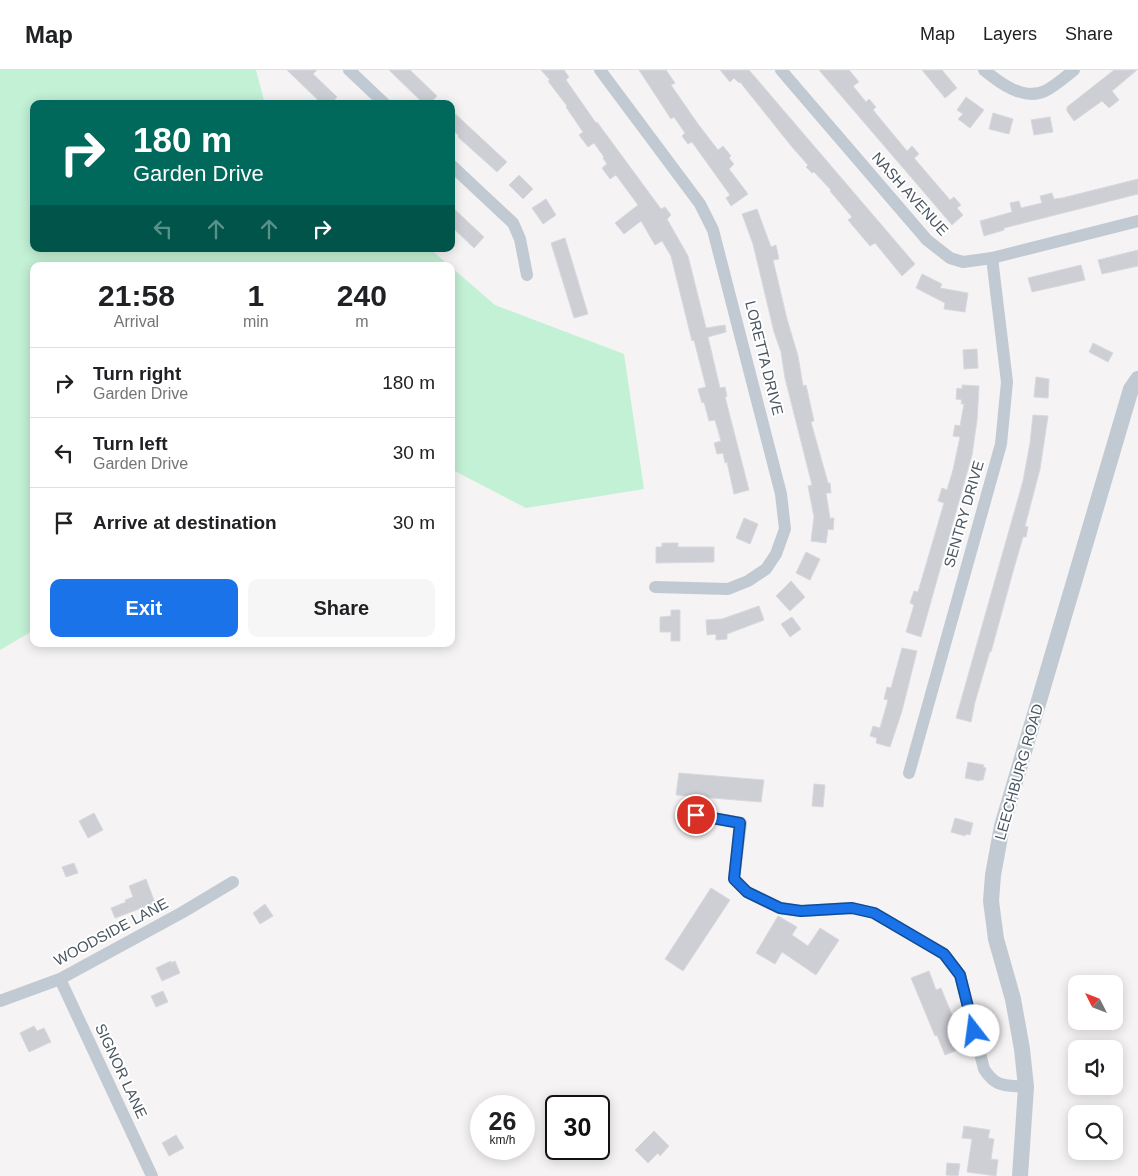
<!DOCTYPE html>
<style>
body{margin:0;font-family:Helvetica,sans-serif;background:#f6f6f6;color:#202124;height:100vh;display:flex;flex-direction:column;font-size:19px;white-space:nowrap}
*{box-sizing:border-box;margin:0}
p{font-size:16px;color:#757577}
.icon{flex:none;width:28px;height:28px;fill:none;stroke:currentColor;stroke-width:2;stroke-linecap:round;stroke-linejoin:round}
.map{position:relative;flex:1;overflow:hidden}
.details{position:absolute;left:30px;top:192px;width:425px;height:385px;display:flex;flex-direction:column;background:#fff;border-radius:10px;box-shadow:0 2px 12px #0003}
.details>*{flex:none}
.banner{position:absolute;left:30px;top:30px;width:425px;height:152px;border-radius:10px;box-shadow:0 2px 12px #0003;background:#00695c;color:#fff;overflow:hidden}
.needle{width:32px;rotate:312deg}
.tools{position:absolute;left:1068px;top:905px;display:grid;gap:10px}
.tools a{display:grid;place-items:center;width:55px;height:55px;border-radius:10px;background:#fff;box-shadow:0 2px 12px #0003;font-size:25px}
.speed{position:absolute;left:470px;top:1025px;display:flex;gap:10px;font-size:25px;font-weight:700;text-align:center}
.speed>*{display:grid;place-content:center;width:65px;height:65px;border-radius:50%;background:#fff;box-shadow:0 2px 12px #0003;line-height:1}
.speed small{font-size:12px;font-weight:400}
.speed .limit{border:2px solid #111;border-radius:8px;background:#fff;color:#111}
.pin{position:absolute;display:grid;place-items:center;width:42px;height:42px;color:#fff;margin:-21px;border:2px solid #fff;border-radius:50%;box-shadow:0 1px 5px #0007}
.me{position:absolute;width:55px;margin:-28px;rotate:345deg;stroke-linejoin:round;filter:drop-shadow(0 0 4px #0008)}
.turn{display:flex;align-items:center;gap:18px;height:105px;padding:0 20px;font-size:22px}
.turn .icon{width:65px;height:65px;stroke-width:2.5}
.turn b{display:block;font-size:35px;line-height:42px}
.lanes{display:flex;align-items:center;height:48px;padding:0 20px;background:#0003;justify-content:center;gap:25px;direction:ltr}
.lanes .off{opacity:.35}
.eta{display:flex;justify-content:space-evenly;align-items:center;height:85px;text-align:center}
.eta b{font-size:30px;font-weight:700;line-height:35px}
.primary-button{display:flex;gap:10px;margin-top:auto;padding:10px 20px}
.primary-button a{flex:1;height:58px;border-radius:10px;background:#1a73e8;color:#fff;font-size:20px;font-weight:700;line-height:58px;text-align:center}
.primary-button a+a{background:#f6f6f6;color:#202124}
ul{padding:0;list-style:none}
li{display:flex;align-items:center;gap:15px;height:70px;padding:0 20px;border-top:1px solid #e0e0e0}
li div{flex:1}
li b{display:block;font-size:19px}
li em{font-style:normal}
header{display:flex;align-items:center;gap:30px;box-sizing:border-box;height:70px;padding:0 25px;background:#fff;border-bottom:1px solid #e0e0e0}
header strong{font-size:24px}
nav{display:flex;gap:28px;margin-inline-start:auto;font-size:18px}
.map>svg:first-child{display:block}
</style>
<header>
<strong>Map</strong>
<nav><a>Map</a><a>Layers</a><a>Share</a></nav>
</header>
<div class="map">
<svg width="1138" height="1106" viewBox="0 0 1138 1106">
<rect width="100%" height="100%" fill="#f5f3f3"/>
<!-- green -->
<path fill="#c3f1d5" d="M0 0H256L265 34H34V179H430L450 196H34V560L0 580Z
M451 197 495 235 624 284 644 419 526 438 451 399Z"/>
<!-- building -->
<path fill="#cdcfd5" stroke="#d7d9de" d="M287 0H317L313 4 337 27 331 34H322Z
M389 0H410L437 26 429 34H424Z
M541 0H564L569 7 566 10 596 53 597 52 661 139 665 137 671 145 667 149 688 186 706 258 725 255 726 262 708 267 720 318 725 317 727 326 725 327 749 420 734 424 727 392 725 393 723 383 717 384 714 373 721 371 715 350 709 351 704 332 702 333 698 319 706 317 694 270 692 271 671 186 662 171 655 175 641 151 624 164 615 153 638 135 616 105 610 109 602 98 607 94 603 88 604 87 594 73 588 77 579 65 583 62 566 37 567 36 548 11 550 10Z
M639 0H666L675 13 671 15 698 54 718 80 723 76 731 86 729 88 734 94 729 99 748 124 731 136 726 128 730 125 692 72 688 74 682 66 685 63 674 47 671 49Z
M720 0H749L915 194 902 206 875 173 870 176 848 150 852 147 830 121 831 120 814 102 812 103 806 97 808 95 792 77 740 12 739 13 734 8 730 12Z
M819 0H849L859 12 853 16 866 32 869 29 876 37 873 40 907 81 912 76 919 84 914 88 950 130 954 127 961 135 957 138 963 145 952 155Z
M922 0H942L957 18 945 28Z
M1114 0H1137L1112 21 1119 30 1109 38 1102 31 1074 51 1067 41V37Z
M966 27 984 40 970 58 958 49 963 44 957 40Z
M451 40 507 92 497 102 458 67 459 66 451 58Z
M993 43 1013 49 1009 64 989 59Z
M1050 47 1053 62 1034 65 1031 50Z
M519 105 533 119 523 129 509 115Z
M1138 109V124L1004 158V160L984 166 980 151 1012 142 1010 133 1019 131 1021 138 1042 133 1040 126 1052 123 1054 129 1062 128Z
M546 129 556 145 543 154 532 138Z
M451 136 484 167 474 178 451 156Z
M757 139 771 177 776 175 779 189 773 190 787 249 798 286 803 316 806 315 814 351 811 352 828 413H830L831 423H826L830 448H834L833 460 828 459 826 473 811 471 814 447 808 416 812 415 785 308 781 282 774 262 753 174 742 144Z
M565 168 588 244 574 248 551 173Z
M1138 180V196L1102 204 1098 190Z
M1081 195 1085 210 1032 222 1028 208Z
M922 204 942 214 940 218 968 223 965 242 944 239 945 233 916 218Z
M1093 273 1113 283 1108 292 1089 282Z
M977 279 978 298 964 299 963 280Z
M1036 307 1049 309 1048 328 1034 327Z
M962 315 979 316 977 350 972 385 921 567 906 562 914 535 910 533 914 521 918 522 944 433 938 431 942 418 947 420 953 400 960 367 953 366 955 355 960 356 964 334H961L962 330 956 329 957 318 962 319Z
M1033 345 1048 346 1040 399 1025 456 1028 457 1026 467H1023L1014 498 991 582 990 581 975 632 971 652 956 648 1023 411 1030 373Z
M744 448 758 454 750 474 736 468Z
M662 473H678V477H714V492L656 493V477H662Z
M806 482 820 489 810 510 796 503Z
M791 511 805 527 790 541 776 526Z
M759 536 764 550 727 564V569L716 570V564L707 565 706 550 722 549Z
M671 540H680V571H671V562H660V547L671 546Z
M792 547 801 559 790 567 781 554Z
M902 578 917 581 902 641 890 677 876 673 877 668 870 666 873 656 880 658 888 630 884 629 887 617 891 618Z
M968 692 984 695 983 697 986 698 983 710H980L979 711 965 708Z
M679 703 764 710 761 732 676 725Z
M814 714 825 715 823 737 812 736Z
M94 743 103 760 88 768 79 751Z
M955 748 973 753 970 765 966 764 965 766 951 762Z
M74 793 78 803 66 807 62 797Z
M146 809 155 833 115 848 111 838 126 832 125 830 133 827 129 816Z
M711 818 730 830 683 901 665 889Z
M265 834 273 846 260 854 253 843Z
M778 846 797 857 792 865 808 876 820 858 839 870 816 905 782 882 775 894 756 883Z
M171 891V893L175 891 180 903 162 911 156 898Z
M929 901 936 920 941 918 965 977 945 985 937 965 935 966 911 908Z
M163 921 168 932 156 937 151 926Z
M34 956 37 961 44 958 51 972 29 982 20 963Z
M964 1056 990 1060 988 1068 994 1069 991 1089 998 1090 996 1106 967 1102 972 1069 962 1068Z
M654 1061 669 1076 660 1086 658 1083 648 1093 635 1080Z
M176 1065 184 1078 169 1086 162 1073Z
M947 1093 960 1094 958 1106 946 1105Z"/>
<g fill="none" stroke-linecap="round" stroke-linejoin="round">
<!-- minor -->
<path stroke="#c1cad2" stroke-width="12" d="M349 0 385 34
M600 0 700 134 713 160 781 424 785 459 776 484 766 499 748 511 728 519 655 517
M781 0 927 170 950 188 963 192 992 188 1138 151
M984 0C1000 13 1023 31 1045 21 1055 16 1065 7 1074 0
M451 95 513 153 520 169 527 205
M909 703 1001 374 1007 312 992 188
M696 745 741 753 734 809 747 822 779 838 801 841 852 838 874 843 944 884 960 905 984 999C996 1018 1005 1015 1026 1017
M60 909 152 1106
M0 931 60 909 183 842 233 812"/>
<!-- tertiary -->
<path stroke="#c1cad2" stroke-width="16" d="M1020 1106 1026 1017 1022 979 1013 929 996 869 991 831 993 805 1002 756 1131 319 1138 309"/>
</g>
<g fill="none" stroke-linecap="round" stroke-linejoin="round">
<!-- route casing -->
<g stroke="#114b97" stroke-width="12">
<path id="route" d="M696 745 740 753 734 809 747 822 780 838 801 841 852 838 874 843 944 884 960 905 974 961"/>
</g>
<!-- route -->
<use href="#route" stroke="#1a73e8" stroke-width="9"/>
</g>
<g text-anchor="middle" stroke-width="4" stroke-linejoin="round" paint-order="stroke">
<!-- street labels -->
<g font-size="15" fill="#4a5661" stroke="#fff">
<text transform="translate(910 124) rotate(48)" y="5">NASH AVENUE</text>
<text transform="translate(764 288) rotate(76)" y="5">LORETTA DRIVE</text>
<text transform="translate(964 444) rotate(-74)" y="5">SENTRY DRIVE</text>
<text transform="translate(1019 702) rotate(-74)" y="5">LEECHBURG ROAD</text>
<text transform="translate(111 862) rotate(-28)" y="5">WOODSIDE LANE</text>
<text transform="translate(121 1001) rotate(65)" y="5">SIGNOR LANE</text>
</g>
</g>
</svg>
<div class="tools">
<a><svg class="needle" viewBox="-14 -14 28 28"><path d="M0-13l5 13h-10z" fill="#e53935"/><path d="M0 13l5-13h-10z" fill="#757577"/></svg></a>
<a><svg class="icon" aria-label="sound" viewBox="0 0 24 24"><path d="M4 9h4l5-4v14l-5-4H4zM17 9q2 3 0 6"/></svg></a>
<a><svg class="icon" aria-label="search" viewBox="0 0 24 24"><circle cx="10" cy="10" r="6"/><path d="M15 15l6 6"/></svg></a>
</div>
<div class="speed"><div>26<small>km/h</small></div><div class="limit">30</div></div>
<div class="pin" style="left:696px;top:745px;background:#d93025"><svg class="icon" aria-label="arrive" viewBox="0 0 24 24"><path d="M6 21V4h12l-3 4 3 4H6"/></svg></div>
<svg class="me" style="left:974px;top:961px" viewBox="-20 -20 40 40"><circle r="19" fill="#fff"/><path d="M0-13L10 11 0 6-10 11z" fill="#1a73e8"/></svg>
<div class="banner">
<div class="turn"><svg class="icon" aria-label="right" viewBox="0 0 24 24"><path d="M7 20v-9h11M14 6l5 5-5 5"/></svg><div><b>180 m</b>Garden Drive</div></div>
<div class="lanes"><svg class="icon off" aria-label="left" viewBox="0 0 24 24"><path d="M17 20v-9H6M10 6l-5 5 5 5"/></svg><svg class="icon off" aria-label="ahead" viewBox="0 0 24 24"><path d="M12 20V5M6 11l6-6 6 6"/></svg><svg class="icon off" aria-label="ahead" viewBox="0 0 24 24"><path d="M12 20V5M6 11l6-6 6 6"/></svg><svg class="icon" aria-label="right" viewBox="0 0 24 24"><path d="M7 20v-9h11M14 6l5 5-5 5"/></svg></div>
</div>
<section class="details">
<div class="eta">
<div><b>21:58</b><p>Arrival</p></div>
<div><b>1</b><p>min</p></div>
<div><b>240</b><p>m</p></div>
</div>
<ul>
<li><svg class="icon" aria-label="right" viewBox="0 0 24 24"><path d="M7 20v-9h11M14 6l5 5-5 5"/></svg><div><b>Turn right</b><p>Garden Drive</p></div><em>180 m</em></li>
<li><svg class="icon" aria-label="left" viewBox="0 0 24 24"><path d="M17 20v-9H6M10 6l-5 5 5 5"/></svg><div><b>Turn left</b><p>Garden Drive</p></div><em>30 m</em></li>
<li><svg class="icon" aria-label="arrive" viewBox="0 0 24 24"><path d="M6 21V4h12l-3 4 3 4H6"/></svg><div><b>Arrive at destination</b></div><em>30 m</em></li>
</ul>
<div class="primary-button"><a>Exit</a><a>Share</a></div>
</section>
</div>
